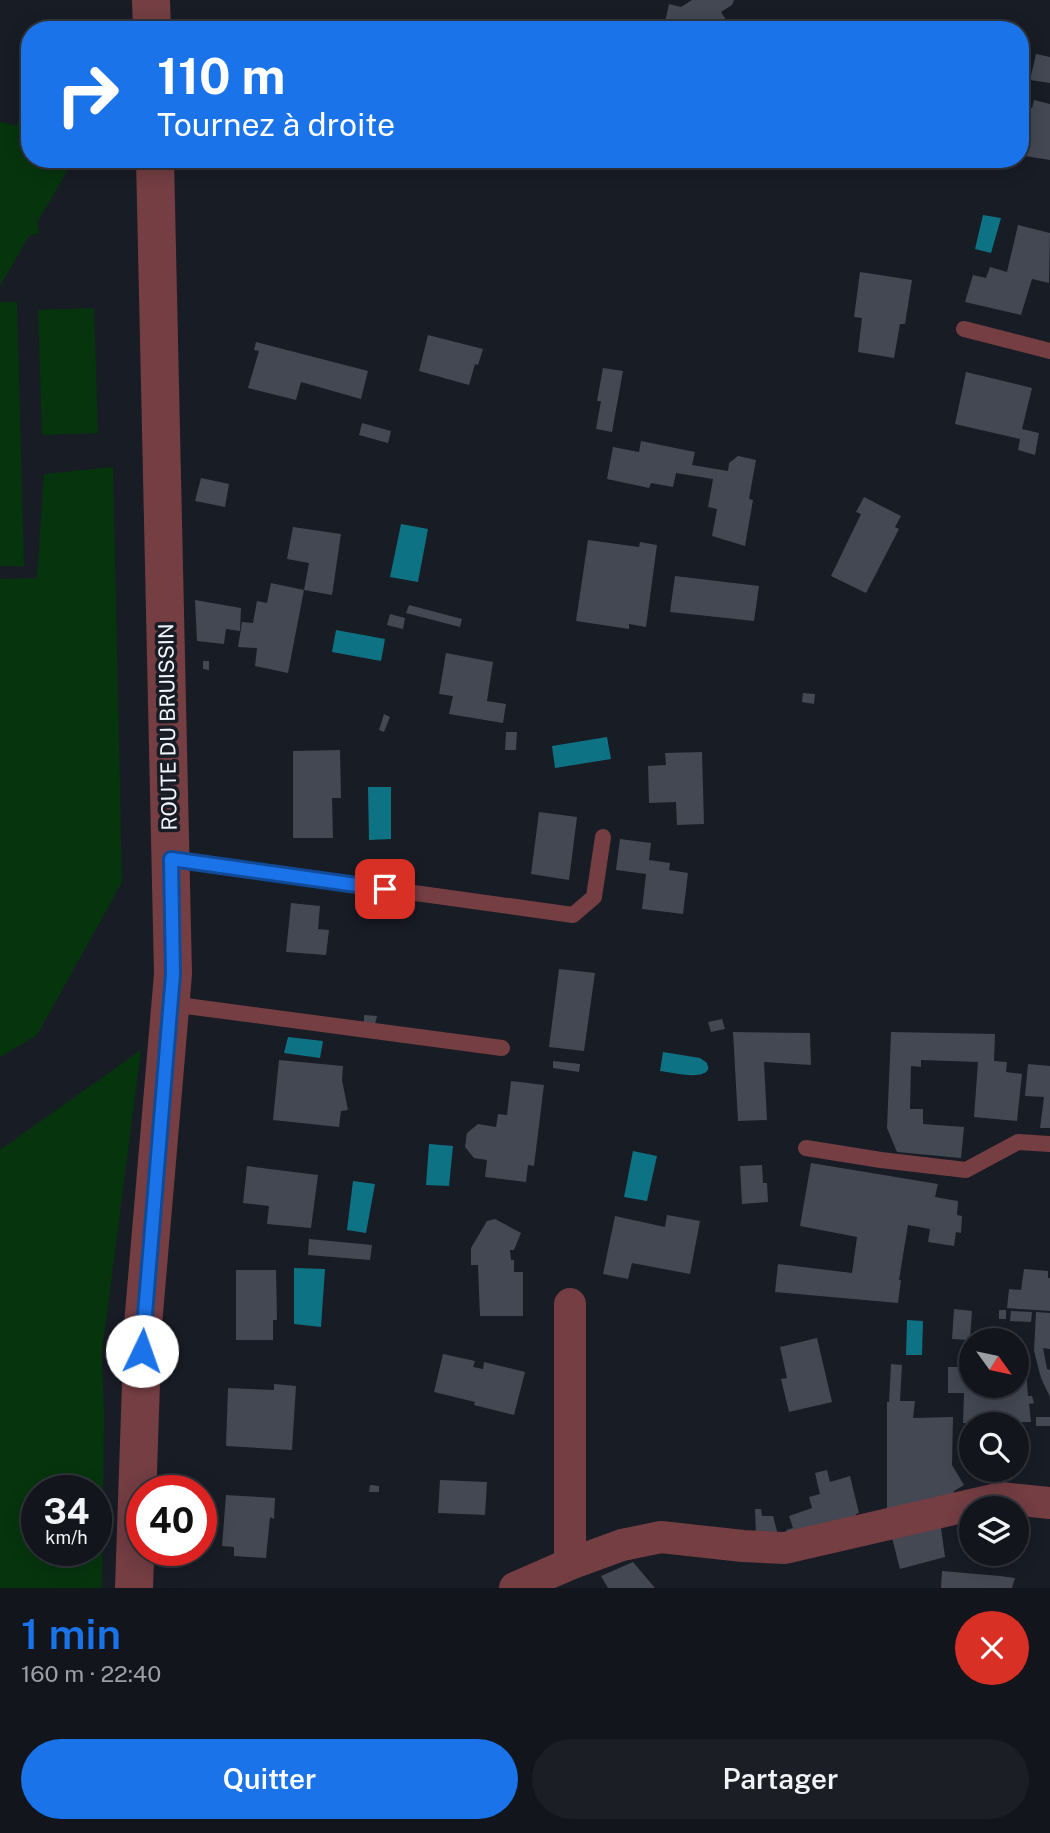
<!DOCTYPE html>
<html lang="fr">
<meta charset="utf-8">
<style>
body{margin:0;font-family:"Public Sans",sans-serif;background:#1b1e25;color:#f1f3f6;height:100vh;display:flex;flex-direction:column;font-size:26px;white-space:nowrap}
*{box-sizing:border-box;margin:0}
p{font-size:23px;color:#9c9fa3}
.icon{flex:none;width:38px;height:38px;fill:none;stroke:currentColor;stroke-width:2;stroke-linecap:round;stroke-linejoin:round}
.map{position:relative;height:1588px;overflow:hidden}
.details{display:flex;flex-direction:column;background:#12151c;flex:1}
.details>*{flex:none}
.banner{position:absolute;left:21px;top:21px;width:1008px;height:147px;border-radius:28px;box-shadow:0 4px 18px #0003,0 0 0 2px #31343b;background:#1a73e8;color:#fff;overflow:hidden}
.needle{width:46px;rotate:123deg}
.controls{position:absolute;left:959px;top:1328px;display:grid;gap:14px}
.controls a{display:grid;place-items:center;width:70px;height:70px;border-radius:50%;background:#12151c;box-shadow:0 4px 18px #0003,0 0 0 2px #31343b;font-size:35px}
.speed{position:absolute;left:21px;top:1475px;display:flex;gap:14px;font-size:35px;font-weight:700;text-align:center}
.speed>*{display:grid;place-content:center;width:91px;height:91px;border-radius:50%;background:#12151c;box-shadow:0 4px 18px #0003,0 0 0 2px #31343b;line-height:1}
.speed small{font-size:18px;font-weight:400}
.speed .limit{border:10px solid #d22;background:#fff;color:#111}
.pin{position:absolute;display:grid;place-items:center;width:60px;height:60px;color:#fff;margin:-30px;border-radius:14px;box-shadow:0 4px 10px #0006}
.me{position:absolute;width:77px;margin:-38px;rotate:3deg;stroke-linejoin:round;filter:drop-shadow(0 0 5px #0008)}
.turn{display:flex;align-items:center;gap:24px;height:147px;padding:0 21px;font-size:32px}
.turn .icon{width:91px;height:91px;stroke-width:2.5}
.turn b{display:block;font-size:49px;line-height:60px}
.round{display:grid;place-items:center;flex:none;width:74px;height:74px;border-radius:37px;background:#1b1e25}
.summary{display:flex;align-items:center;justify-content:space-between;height:119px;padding:0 21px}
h1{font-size:42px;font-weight:600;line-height:52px;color:#1a73e8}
.button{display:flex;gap:14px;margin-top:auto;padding:14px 21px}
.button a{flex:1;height:80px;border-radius:42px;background:#1a73e8;color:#fff;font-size:28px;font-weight:600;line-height:80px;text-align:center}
.button a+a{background:#1b1e25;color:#f1f3f6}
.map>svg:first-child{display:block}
</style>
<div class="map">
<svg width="1050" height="1588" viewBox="0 0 1050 1588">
<rect width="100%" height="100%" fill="#181c25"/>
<!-- green -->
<path fill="#06350d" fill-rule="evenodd" d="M30 79V159H74L37 223 39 233 29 236 0 286V122L17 126Z
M0 302H17L24 566H0Z
M94 308 98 433 42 435 38 310Z
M113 467 122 882 37 1035 0 1057V579L37 578 44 474Z
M141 1050 102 1352 104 1417 102 1588H0V1150ZM96 1491V1550H37V1491Z"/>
<!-- water -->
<path fill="#0e7285" d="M983 215 1001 218 991 253 975 249Z
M401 524 428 529 418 582 390 577Z
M336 630 385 639 381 661 332 652Z
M607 737 611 759 555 768 552 746Z
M368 787H391V839L369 840Z
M288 1037 323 1041 320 1058 284 1053Z
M663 1052 700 1058 707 1063C707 1065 709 1067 708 1069 704 1081 670 1072 660 1071Z
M429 1144 453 1146 449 1186 426 1185Z
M633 1151 657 1156 647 1201 624 1197Z
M353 1181 375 1184 366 1233 347 1230Z
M294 1268 325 1269 321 1327 294 1324Z
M907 1320 923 1321 922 1355H906Z"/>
<!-- building -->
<path fill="#444853" d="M692 0H734L732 5 721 12 728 23 717 30H667L664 26 669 4 681 7Z
M948 22 951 30H929Z
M1036 54 1050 57V83L1030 80Z
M1034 100 1050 104V160L1025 156 1023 160 1020 159V104L1032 108Z
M1018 225 1050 233 1049 283 1032 279 1021 315 965 302 973 275 986 278 990 267 1007 272Z
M860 272 912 280 905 324H900L894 358 858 352 862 318 854 317Z
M428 335 483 349 478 365 475 364 469 385 419 371Z
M256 342 368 371 361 399 301 382 296 400 248 388 259 351 254 350Z
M603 368 623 371 612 432 596 429 601 401H597Z
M966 372 1032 388 1022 429 1039 433 1035 455 1018 450 1020 439 955 424Z
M362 423 391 431 388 443 359 435Z
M641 441 695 452 692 465 728 471 729 463 738 456 756 460 749 499 753 500 745 546 712 536 717 509 708 507 713 479 676 473 673 487 651 483 649 488 607 479 613 447 639 452Z
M201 478 229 484 225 507 195 501Z
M864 497 901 516 895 527 899 529 866 593 831 576 861 514 856 512Z
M293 527 341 534 332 595 304 590 309 563 287 559Z
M588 540 639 547 640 542 657 545 646 627 629 624V629L576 621Z
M675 576 759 586 754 621 670 612Z
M271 583 304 590 288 673 255 666 257 648 238 647 242 622 253 623 257 601 267 603Z
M195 600 241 608 240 631 226 629 224 644 197 641Z
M409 605 462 619 460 627 406 613Z
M390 614 405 618 403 629 387 625Z
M446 653 493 662 487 701 506 704 503 723 449 714 453 696 439 694Z
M203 661H209V670L203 669Z
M803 693 815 694 814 704 802 702Z
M384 714 390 717 384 732 379 730Z
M506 732H517L516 750H505Z
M340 750 341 798H332L333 838H293V751Z
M702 752 704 824 677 825 676 802 649 803 648 766 666 765 665 753Z
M539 812 577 817 569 880 531 874Z
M620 839 651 843 649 860 670 863 669 870 688 873 683 914 642 909 646 874 616 870Z
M291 903 320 906 318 929 329 930 326 955 286 952Z
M559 969 595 973 584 1051 549 1047Z
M364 1015 377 1016 375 1024 364 1023Z
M722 1019 725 1029 711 1032 708 1022Z
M733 1032 810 1033 811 1065 764 1062 767 1120 738 1121Z
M891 1032 995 1034 994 1061 1007 1062 1006 1072 1022 1074 1017 1121 974 1117 978 1062 921 1060V1067L911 1066 910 1109H923V1124L964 1127 961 1158 897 1152 887 1128Z
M279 1060 343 1066 342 1080 348 1110 341 1111 339 1127 273 1120Z
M553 1061 580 1064 579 1072 553 1068Z
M1028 1064 1050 1066V1128H1040L1044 1097 1025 1096Z
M511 1081 544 1085 534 1166 528 1165 526 1182 485 1177 487 1160 474 1158 465 1147 467 1133 478 1124 496 1127 498 1114 507 1115Z
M811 1163 938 1184 935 1197 958 1201 957 1215 962 1216 961 1233 956 1232 954 1246 928 1242 930 1229 908 1225 899 1280H901L898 1303 775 1292 778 1264 852 1273 857 1237 800 1226Z
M762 1165 763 1183H767L768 1202 742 1204 740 1166Z
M247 1166 318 1175 311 1228 267 1224 269 1206 243 1203Z
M667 1215 700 1221 690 1274 632 1263 628 1279 603 1274 615 1216 665 1227Z
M495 1219 521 1233 514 1250H510L511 1260H514V1272H523V1316H480L478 1265H471V1248L487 1221Z
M309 1239 372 1245 370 1260 308 1255Z
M1024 1269 1048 1271V1278H1050V1311L1007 1308 1009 1289 1021 1290Z
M236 1270H276L277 1320H273V1340H236Z
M954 1309 972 1311 970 1340 952 1339Z
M999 1310H1006V1319H999Z
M1011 1311 1032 1312 1031 1322 1010 1321Z
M1036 1312 1050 1313V1349L1043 1348 1047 1369 1050 1370V1397L1041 1378 1034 1351Z
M817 1338 832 1402 789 1412 781 1379 787 1378 780 1347Z
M443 1354 475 1361 473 1367 483 1369 484 1362 525 1372 514 1415 474 1405 475 1402 434 1392Z
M891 1364 902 1365 900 1401H915L913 1418 953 1417 952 1465 964 1485 954 1491 952 1500 887 1514V1402H889Z
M948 1367H964V1375H971V1386H1017V1370H1026L1028 1396H1032L1034 1403 1029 1404 1031 1422 963 1423 964 1393H948Z
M274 1384 296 1386 292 1450 226 1446 228 1388 274 1390Z
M1036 1417H1050V1426H1036Z
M966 1427H971V1451H968Z
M827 1470 830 1482 850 1476 859 1513 856 1514 855 1519 789 1539 786 1530 793 1528 789 1516 812 1508 809 1497 820 1494 815 1473Z
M440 1480 487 1482 485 1515 438 1513Z
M370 1485 379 1486V1492H369Z
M226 1495 275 1498 274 1519 270 1517 266 1558 234 1556V1547L222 1546Z
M755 1509H761L762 1516H773L778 1535H756Z
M940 1521 945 1557 900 1569 891 1534Z
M633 1562 655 1588H608L601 1576Z
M942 1571 1000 1576 1015 1578 1012 1588H941Z"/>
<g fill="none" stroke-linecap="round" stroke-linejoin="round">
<!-- service -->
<path stroke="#743e43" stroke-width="16" d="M964 329 1050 351
M171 859 573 915 594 897 603 837
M171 1004 502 1048
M806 1148 881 1160 966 1170 1018 1142 1050 1144"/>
<!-- minor -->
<path stroke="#743e43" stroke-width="32" d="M570 1564V1304
M515 1588 570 1564 622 1545 661 1537 743 1546 785 1548 1001 1498 1050 1503"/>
<!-- tertiary -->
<path stroke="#743e43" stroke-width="38" d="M151 0 152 30
M134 1588 143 1325 173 974 155 159"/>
</g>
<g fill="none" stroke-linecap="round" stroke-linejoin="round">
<!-- route casing -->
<g stroke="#114b97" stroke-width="18">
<path id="route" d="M142 1351 173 974 171 859 385 889"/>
</g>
<!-- route -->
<use href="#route" stroke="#1a73e8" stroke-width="12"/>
</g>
<g text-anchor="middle" stroke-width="7" stroke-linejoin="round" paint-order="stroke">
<!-- street labels -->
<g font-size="21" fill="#f2f5fb" stroke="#181c25">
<text transform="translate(168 727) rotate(-91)" y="7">ROUTE DU BRUISSIN</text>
</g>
</g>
</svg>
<div class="controls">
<a><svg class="needle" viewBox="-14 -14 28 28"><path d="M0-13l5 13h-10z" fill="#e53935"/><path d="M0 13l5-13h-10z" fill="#9c9fa3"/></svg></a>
<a><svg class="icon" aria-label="search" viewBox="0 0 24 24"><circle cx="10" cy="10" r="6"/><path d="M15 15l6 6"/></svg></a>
<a><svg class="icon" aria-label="layers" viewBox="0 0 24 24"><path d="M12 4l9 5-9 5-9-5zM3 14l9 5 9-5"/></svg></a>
</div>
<div class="speed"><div>34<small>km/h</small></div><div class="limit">40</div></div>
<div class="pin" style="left:385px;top:889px;background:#d93025"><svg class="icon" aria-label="arrive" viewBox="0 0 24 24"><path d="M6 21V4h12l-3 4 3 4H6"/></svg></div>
<svg class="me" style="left:142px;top:1351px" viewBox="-20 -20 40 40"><circle r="19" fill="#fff"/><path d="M0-13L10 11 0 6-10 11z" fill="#1a73e8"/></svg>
<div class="banner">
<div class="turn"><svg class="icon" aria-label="right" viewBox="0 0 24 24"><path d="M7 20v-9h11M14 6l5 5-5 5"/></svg><div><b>110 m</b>Tournez à droite</div></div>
</div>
</div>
<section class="details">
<div class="summary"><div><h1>1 min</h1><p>160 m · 22:40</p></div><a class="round" style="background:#d93025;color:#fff"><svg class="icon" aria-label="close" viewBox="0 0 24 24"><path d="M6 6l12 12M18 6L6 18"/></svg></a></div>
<div class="button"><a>Quitter</a><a>Partager</a></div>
</section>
